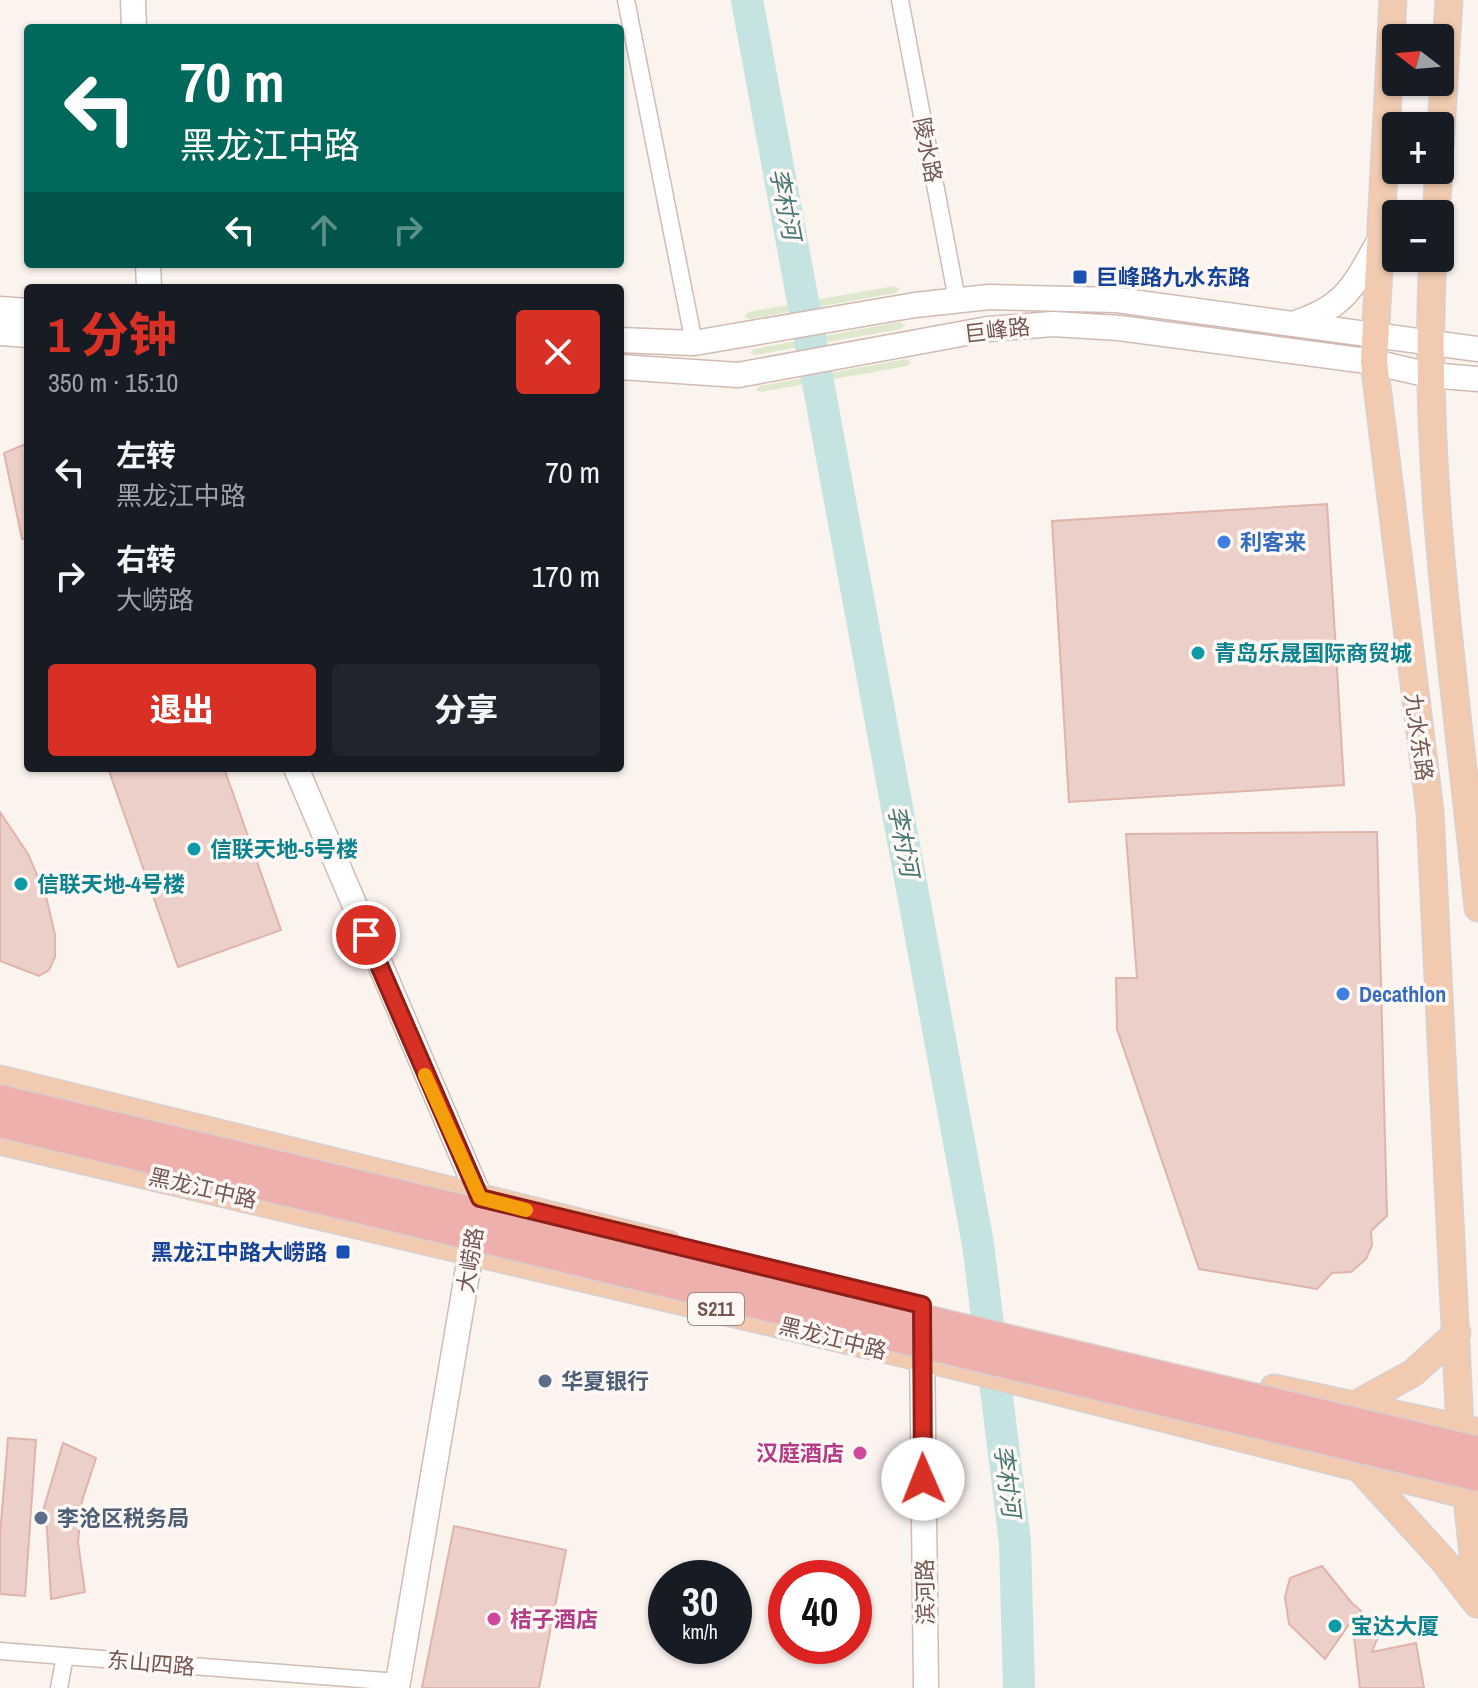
<!DOCTYPE html>
<html lang="zh">
<meta charset="utf-8">
<style>
body{margin:0;font-family:"Archivo Narrow","Noto Sans SC",sans-serif;background:#20242c;color:#f1f3f6;height:100vh;display:flex;flex-direction:column;font-size:30px;white-space:nowrap}
*{box-sizing:border-box;margin:0}
p{font-size:26px;color:#9ea1a6}
.icon{flex:none;width:44px;height:44px;fill:none;stroke:currentColor;stroke-width:2;stroke-linecap:round;stroke-linejoin:round}
.map{position:relative;flex:1;overflow:hidden}
.drawer{position:absolute;left:24px;top:284px;width:600px;height:488px;display:flex;flex-direction:column;background:#171b24;border-radius:8px;box-shadow:0 2px 6px #0004}
.drawer>*{flex:none}
.hud{position:absolute;left:24px;top:24px;width:600px;height:244px;border-radius:8px;box-shadow:0 2px 6px #0004;background:#00695c;color:#fff;overflow:hidden}
.needle{width:52px;rotate:286deg}
.fabs{position:absolute;left:1382px;top:24px;display:grid;gap:16px}
.fabs a{display:grid;place-items:center;width:72px;height:72px;border-radius:8px;background:#171b24;box-shadow:0 2px 6px #0004;font-size:40px}
.speed{position:absolute;left:648px;top:1560px;display:flex;gap:16px;font-size:40px;font-weight:700;text-align:center}
.speed>*{display:grid;place-content:center;width:104px;height:104px;border-radius:50%;background:#171b24;box-shadow:0 2px 6px #0004;line-height:1}
.speed small{font-size:20px;font-weight:400}
.speed .limit{border:12px solid #d22;background:#fff;color:#111}
.pin{position:absolute;display:grid;place-items:center;width:68px;height:68px;color:#fff;margin:-34px;border:4px solid #fff;border-radius:50%;box-shadow:0 2px 8px #0007}
.me{position:absolute;width:88px;margin:-44px;rotate:359deg;stroke-linejoin:round;filter:drop-shadow(0 0 6px #0008)}
.turn{display:flex;align-items:center;gap:28px;height:168px;padding:0 24px;font-size:36px}
.turn .icon{width:104px;height:104px;stroke-width:2.5}
.turn b{display:block;font-size:56px;line-height:68px}
.lanes{display:flex;align-items:center;height:76px;padding:0 24px;background:#0003;justify-content:center;gap:40px;direction:ltr}
.lanes .off{opacity:.35}
.round{display:grid;place-items:center;flex:none;width:84px;height:84px;border-radius:8px;background:#20242c}
.headline{display:flex;align-items:center;justify-content:space-between;height:136px;padding:0 24px}
h1{font-size:48px;font-weight:800;line-height:60px;color:#d93025}
.action{display:flex;gap:16px;margin-top:auto;padding:16px 24px}
.action a{flex:1;height:92px;border-radius:8px;background:#d93025;color:#fff;font-size:32px;font-weight:800;line-height:92px;text-align:center}
.action a+a{background:#20242c;color:#f1f3f6}
ul{padding:0;list-style:none}
li{display:flex;align-items:center;gap:24px;height:104px;padding:0 24px}
li div{flex:1}
li b{display:block;font-size:30px}
li em{font-style:normal}
.map>svg:first-child{display:block}
</style>
<div class="map">
<svg width="1478" height="1688" viewBox="0 0 1478 1688">
<rect width="100%" height="100%" fill="#fbf3ee"/>
<!-- green -->
<path fill="#dde8cd" d="M894 286 900 289 896 293 750 319 744 317 748 312Z
M900 322 905 325 901 329 755 355 750 353 754 349Z
M906 359 911 362 907 366 761 392 756 390 760 386Z"/>
<g fill="none" stroke-linecap="round" stroke-linejoin="round">
<!-- river -->
<path stroke="#c4e3e1" stroke-width="32" d="M747 0 978 1244 1015 1542 1019 1688"/>
</g>
<!-- building -->
<path fill="#edcfc9" stroke="#deb4ab" stroke-width="2" d="M28 443V538L22 539 4 453Z
M1327 504 1344 785 1069 802 1052 521Z
M108 768H224L281 930 178 967Z
M0 812 28 854 46 896 55 935V957L49 970 39 976 0 961Z
M1377 832 1387 1216 1371 1231 1372 1245 1366 1259 1351 1272 1332 1273 1317 1289 1199 1269 1117 1029 1116 978H1137L1126 834Z
M8 1438 36 1440 25 1596 0 1594V1535Z
M63 1443 96 1458 82 1501 78 1542 85 1592 51 1599 46 1511H43Z
M454 1526 566 1550 539 1688H422Z
M1322 1566 1351 1602 1381 1629 1372 1652 1416 1643 1424 1688H1360L1352 1620 1325 1659 1289 1624 1285 1597 1290 1578Z"/>
<g fill="none" stroke-linecap="round" stroke-linejoin="round">
<!-- street casing -->
<g stroke="#cfbcb6" stroke-width="19">
<path id="street" d="M626 0 694 343
M900 0 957 300
M0 1651 398 1682
M59 1688 65 1656"/>
</g>
<!-- secondary casing -->
<g stroke="#d1bbb4" stroke-width="27">
<path id="secondary" d="M133 0 134 28
M148 264 149 288
M0 309 28 311
M1298 322C1345 307 1355 284 1378 243
M0 333 28 335
M620 340 694 343 915 305 989 297 1117 300 1478 349
M620 367 738 375 988 329 1053 324 1119 328 1374 362 1429 375 1478 379
M296 768 480 1198 397 1688
M922 1339 926 1688"/>
</g>
<!-- primary casing -->
<g stroke="#d8d0cf" stroke-width="29">
<path id="primary" d="M1393 0 1374 362 1430 812 1460 1428 1478 1604
M1440 146 1449 0
M1436 214 1439 170
M1433 258C1421 472 1457 694 1478 908
M0 1079 668 1244
M0 1141 960 1367 1478 1498
M1274 1388 1474 1431
M1353 1406 1413 1373 1457 1333
M1359 1468 1443 1560 1477 1604"/>
</g>
<!-- street -->
<use href="#street" stroke="#fff" stroke-width="16"/>
<!-- secondary -->
<use href="#secondary" stroke="#fff" stroke-width="24"/>
<!-- primary -->
<use href="#primary" stroke="#f1caaf" stroke-width="26"/>
<!-- highway-bridge casing -->
<g stroke="#d8d0cf" stroke-width="33" stroke-linecap="butt">
<path id="highway-bridge" d="M0 1100 1478 1452
M0 1122 1478 1476"/>
</g>
<!-- highway-bridge -->
<use href="#highway-bridge" stroke="#edb0ad" stroke-width="30"/>
</g>
<g fill="none" stroke-linecap="round" stroke-linejoin="round">
<!-- route casing -->
<g stroke="#8d1f18" stroke-width="20">
<path id="route" d="M366 935 480 1198 922 1305 923 1479"/>
</g>
<!-- route -->
<use href="#route" stroke="#d93025" stroke-width="14"/>
<!-- slow -->
<path stroke="#f59e0b" stroke-width="14" d="M425 1075 480 1198 526 1210"/>
</g>
<!-- markers -->
<g fill="#1a4fb4" stroke="#fef8f4" stroke-width="3">
<rect x="1072" y="269" width="16" height="16" rx="4"/>
<rect x="335" y="1244" width="16" height="16" rx="4"/>
</g>
<g fill="#3f7fe0" stroke="#fef8f4" stroke-width="3">
<circle cx="1224" cy="542" r="8"/>
<circle cx="1343" cy="994" r="8"/>
</g>
<g fill="#0f9aa8" stroke="#fef8f4" stroke-width="3">
<circle cx="1198" cy="653" r="8"/>
<circle cx="194" cy="849" r="8"/>
<circle cx="21" cy="884" r="8"/>
<circle cx="1335" cy="1626" r="8"/>
</g>
<g fill="#5c6f8a" stroke="#fef8f4" stroke-width="3">
<circle cx="545" cy="1381" r="8"/>
<circle cx="41" cy="1518" r="8"/>
</g>
<g fill="#d1479c" stroke="#fef8f4" stroke-width="3">
<circle cx="860" cy="1453" r="8"/>
<circle cx="494" cy="1619" r="8"/>
</g>
<g text-anchor="middle" stroke-width="7" stroke-linejoin="round" paint-order="stroke">
<!-- shield labels -->
<rect fill="#fef8f4" stroke="#9d8783" stroke-width="2" x="688" y="1293" width="56" height="32" rx="6"/>
<g font-size="20" font-weight="bold" fill="#745752">
<text x="716" y="1316">S211</text>
</g>
<!-- street labels -->
<g font-size="22" fill="#745752" stroke="#fef8f4">
<text transform="translate(928 150) rotate(79)" y="8">陵水路</text>
<text transform="translate(997 330) rotate(-7)" y="8">巨峰路</text>
<text transform="translate(1419 737) rotate(82)" y="8">九水东路</text>
<text transform="translate(203 1188) rotate(13)" y="8">黑龙江中路</text>
<text transform="translate(470 1260) rotate(-81)" y="8">大崂路</text>
<text transform="translate(833 1338) rotate(14)" y="8">黑龙江中路</text>
<text transform="translate(925 1592) rotate(-91)" y="8">滨河路</text>
<text transform="translate(151 1663) rotate(5)" y="8">东山四路</text>
</g>
<!-- transit labels -->
<g font-size="22" font-weight="bold" fill="#164399" stroke="#fef8f4" text-anchor="start">
<text x="1096" y="285">巨峰路九水东路</text>
<text x="327" y="1260" text-anchor="end">黑龙江中路大崂路</text>
</g>
<!-- shop labels -->
<g font-size="22" font-weight="bold" fill="#366cbe" stroke="#fef8f4" text-anchor="start">
<text x="1240" y="550">利客来</text>
<text x="1359" y="1002">Decathlon</text>
</g>
<!-- culture labels -->
<g font-size="22" font-weight="bold" fill="#0d838f" stroke="#fef8f4" text-anchor="start">
<text x="1214" y="661">青岛乐晟国际商贸城</text>
<text x="210" y="857">信联天地-5号楼</text>
<text x="37" y="892">信联天地-4号楼</text>
<text x="1351" y="1634">宝达大厦</text>
</g>
<!-- service labels -->
<g font-size="22" font-weight="bold" fill="#4e5e75" stroke="#fef8f4" text-anchor="start">
<text x="561" y="1389">华夏银行</text>
<text x="57" y="1526">李沧区税务局</text>
</g>
<!-- hotel labels -->
<g font-size="22" font-weight="bold" fill="#b23c85" stroke="#fef8f4" text-anchor="end">
<text x="844" y="1461">汉庭酒店</text>
<text x="510" y="1627" text-anchor="start">桔子酒店</text>
</g>
<!-- water labels -->
<g font-size="24" font-style="italic" fill="#477775" stroke="#fef8f4">
<text transform="translate(785 204) rotate(79)" y="8">李村河</text>
<text transform="translate(903 841) rotate(79)" y="8">李村河</text>
<text transform="translate(1007 1481) rotate(83)" y="8">李村河</text>
</g>
</g>
</svg>
<div class="fabs">
<a><svg class="needle" viewBox="-14 -14 28 28"><path d="M0-13l5 13h-10z" fill="#e53935"/><path d="M0 13l5-13h-10z" fill="#9ea1a6"/></svg></a>
<a>+</a>
<a>−</a>
</div>
<div class="speed"><div>30<small>km/h</small></div><div class="limit">40</div></div>
<div class="pin" style="left:366px;top:935px;background:#d93025"><svg class="icon" aria-label="arrive" viewBox="0 0 24 24"><path d="M6 21V4h12l-3 4 3 4H6"/></svg></div>
<svg class="me" style="left:923px;top:1479px" viewBox="-20 -20 40 40"><circle r="19" fill="#fff"/><path d="M0-13L10 11 0 6-10 11z" fill="#d93025"/></svg>
<div class="hud">
<div class="turn"><svg class="icon" aria-label="left" viewBox="0 0 24 24"><path d="M17 20v-9H6M10 6l-5 5 5 5"/></svg><div><b>70 m</b>黑龙江中路</div></div>
<div class="lanes"><svg class="icon" aria-label="left" viewBox="0 0 24 24"><path d="M17 20v-9H6M10 6l-5 5 5 5"/></svg><svg class="icon off" aria-label="ahead" viewBox="0 0 24 24"><path d="M12 20V5M6 11l6-6 6 6"/></svg><svg class="icon off" aria-label="right" viewBox="0 0 24 24"><path d="M7 20v-9h11M14 6l5 5-5 5"/></svg></div>
</div>
<section class="drawer">
<div class="headline"><div><h1>1 分钟</h1><p>350 m · 15:10</p></div><a class="round" style="background:#d93025;color:#fff"><svg class="icon" aria-label="close" viewBox="0 0 24 24"><path d="M6 6l12 12M18 6L6 18"/></svg></a></div>
<ul>
<li><svg class="icon" aria-label="left" viewBox="0 0 24 24"><path d="M17 20v-9H6M10 6l-5 5 5 5"/></svg><div><b>左转</b><p>黑龙江中路</p></div><em>70 m</em></li>
<li><svg class="icon" aria-label="right" viewBox="0 0 24 24"><path d="M7 20v-9h11M14 6l5 5-5 5"/></svg><div><b>右转</b><p>大崂路</p></div><em>170 m</em></li>
</ul>
<div class="action"><a>退出</a><a>分享</a></div>
</section>
</div>
